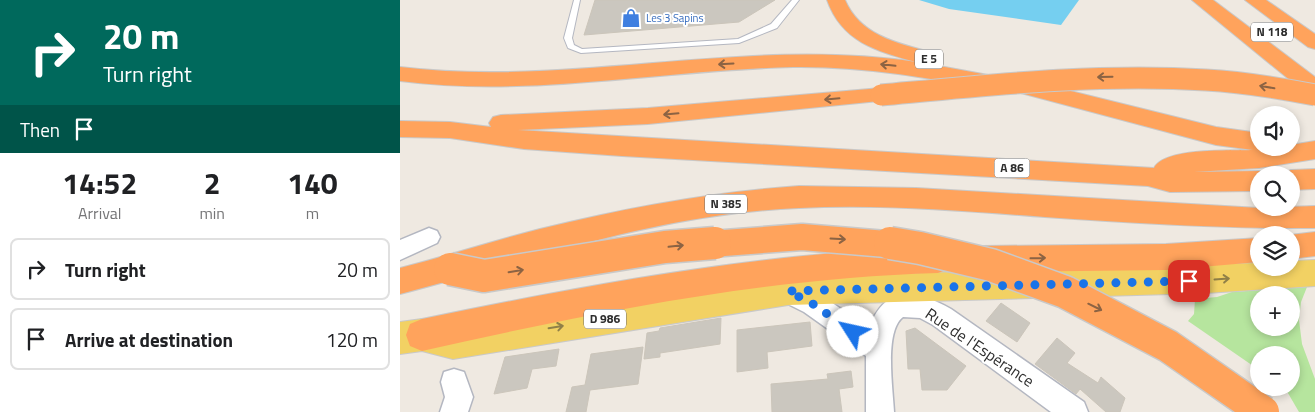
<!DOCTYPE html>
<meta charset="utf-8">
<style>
body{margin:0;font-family:"Titillium Web",sans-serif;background:#f2f2f2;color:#202124;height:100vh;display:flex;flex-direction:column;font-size:19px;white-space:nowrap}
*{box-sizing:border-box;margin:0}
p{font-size:16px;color:#757577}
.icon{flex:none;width:28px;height:28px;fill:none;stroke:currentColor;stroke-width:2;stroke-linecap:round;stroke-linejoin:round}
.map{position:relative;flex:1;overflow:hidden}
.sheet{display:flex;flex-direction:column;background:#fff;width:400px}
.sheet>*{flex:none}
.banner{background:#00695c;color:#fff;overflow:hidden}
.fabs{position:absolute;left:850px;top:106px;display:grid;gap:10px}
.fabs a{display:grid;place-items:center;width:50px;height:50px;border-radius:50%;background:#fff;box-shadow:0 2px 8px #0003;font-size:25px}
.pin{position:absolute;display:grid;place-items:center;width:42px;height:42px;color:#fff;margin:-21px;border-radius:10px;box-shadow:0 2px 8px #0006}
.me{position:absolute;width:55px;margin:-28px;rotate:305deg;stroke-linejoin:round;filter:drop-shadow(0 0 4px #0008)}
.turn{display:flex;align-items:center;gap:18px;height:105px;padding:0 20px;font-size:22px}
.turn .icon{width:65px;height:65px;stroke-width:2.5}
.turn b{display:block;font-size:35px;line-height:42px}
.then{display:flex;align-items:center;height:48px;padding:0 20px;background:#0003;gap:10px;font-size:19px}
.eta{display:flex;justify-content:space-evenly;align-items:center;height:85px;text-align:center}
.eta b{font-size:30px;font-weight:700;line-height:35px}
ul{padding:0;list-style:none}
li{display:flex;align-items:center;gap:15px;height:62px;margin:0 10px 8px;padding:0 10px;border:2px solid #e0e0e0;border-radius:8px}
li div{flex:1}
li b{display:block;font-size:19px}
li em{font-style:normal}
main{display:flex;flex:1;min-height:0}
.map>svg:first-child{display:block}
</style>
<main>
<section class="sheet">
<div class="banner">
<div class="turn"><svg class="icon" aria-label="right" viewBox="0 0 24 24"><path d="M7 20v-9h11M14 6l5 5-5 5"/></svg><div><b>20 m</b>Turn right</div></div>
<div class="then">Then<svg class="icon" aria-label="arrive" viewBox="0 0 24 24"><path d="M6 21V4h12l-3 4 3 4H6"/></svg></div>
</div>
<div class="eta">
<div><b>14:52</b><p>Arrival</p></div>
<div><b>2</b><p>min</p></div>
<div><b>140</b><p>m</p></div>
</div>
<ul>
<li><svg class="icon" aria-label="right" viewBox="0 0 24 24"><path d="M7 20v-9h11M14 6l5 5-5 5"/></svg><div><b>Turn right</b></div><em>20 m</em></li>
<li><svg class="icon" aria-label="arrive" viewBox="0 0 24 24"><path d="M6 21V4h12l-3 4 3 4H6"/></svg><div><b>Arrive at destination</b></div><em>120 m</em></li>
</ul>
</section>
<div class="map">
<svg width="915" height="412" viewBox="0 0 915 412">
<rect width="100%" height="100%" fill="#efe9e1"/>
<!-- green -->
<path fill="#b6e59e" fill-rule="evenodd" d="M907 287 901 302 899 320 902 344 915 379V412H899L885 388H891V355H859V370L788 321 794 314 795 299 817 297 832 292ZM859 295H891V328H859Z"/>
<!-- water -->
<path fill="#75cff0" d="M519 0H679L661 25 549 9Z"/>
<!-- building -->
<path fill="#cbc7bf" stroke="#cbc5ba" d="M195 0H375L339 22 184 35Z
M601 303 630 323 617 342 586 321Z
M321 318 320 344 260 353V357L244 359 247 333 259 331 260 328Z
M410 322 412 346 367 352 368 368 337 372V330Z
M515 328 566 366 547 390H522L520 369H508L506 331Z
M657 338 675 353 667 363 698 383 701 377 725 398 720 412H706L680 389 676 394 635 364Z
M243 347 238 384 190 390 186 412H166L172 387 185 385 191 354Z
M159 349 156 366 132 369 127 388 94 394 105 357Z
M451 371 453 387 439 389 442 412H372L371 384 428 379 427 374Z"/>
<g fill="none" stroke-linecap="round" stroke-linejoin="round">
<!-- lane casing -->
<g stroke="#b4b7c1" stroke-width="2">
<path id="lane" d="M174 0H180L172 38 174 45 182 49 338 39 371 24 392 0H399L377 28 339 43 181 53 168 48 164 38Z"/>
</g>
<!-- street casing -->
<g stroke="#b4b7c1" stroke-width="3">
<path id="street" d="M29 228 37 231 40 237 37 243 0 260V240Z
M389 281 422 296 469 328C485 285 515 289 551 309L684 402 688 412H651L533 325 520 318 503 317C484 331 493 389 494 412H466V356L404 312 380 300 377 292 380 284Z
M54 369 64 372 73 397 68 412H40L45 397 41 382 44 372Z"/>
</g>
<!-- primary casing -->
<g stroke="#c9c9c9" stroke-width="2">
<path id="primary" d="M915 260V286L806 293 388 305 53 359 22 351 0 354V322L22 319 53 327 388 277 859 263V268H891V261Z"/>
</g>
<!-- highway casing -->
<g stroke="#c9c9c9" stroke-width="2">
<path id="highway" d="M427 0H445C460 35 496 43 530 52L533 57 530 62 523 63 599 77 606 75 816 127 859 133V148H891V145L915 141V159L859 168 794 172 859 171 868 174 859 175V191L770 192 748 186 222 156 124 149 50 138 0 137V121L50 122 91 127 89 123 93 117 101 115 248 108 481 88 489 90 492 95 489 100 248 124 118 130 754 168C765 147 831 151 853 150L816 145 606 89 599 91C530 78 463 66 393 67 261 70 131 98 0 81V67C172 88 344 36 516 62 476 51 442 42 427 0Z
M792 0H813L915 77V96L907 94Z
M845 0H866L915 34V49L908 47Z
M915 169V189L891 190V175H881L891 170Z
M399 186 516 188 859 208 915 206V228C825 229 735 223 645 217 564 211 481 204 399 208 259 214 134 259 0 294V268C47 256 93 241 140 229 225 208 311 192 399 186Z
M915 232V256L891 259 890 235Z
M859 238V262L766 270 583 272 572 268 568 259 572 250 583 246 766 244Z
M538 247 549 251 553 260 549 269 538 273C364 278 191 313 22 351L10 346 6 335 10 324 22 319C191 284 365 252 538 247Z"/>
</g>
<!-- lane -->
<use href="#lane" fill="#fff" fill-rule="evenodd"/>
<!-- street -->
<use href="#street" fill="#fff" fill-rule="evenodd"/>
<!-- primary -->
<use href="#primary" fill="#f2d163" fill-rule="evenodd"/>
<!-- highway -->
<use href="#highway" fill="#ffa35c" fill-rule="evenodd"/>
<!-- highway-bridge-far2 casing -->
<g stroke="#c9c9c9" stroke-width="23" stroke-linecap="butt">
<path id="highway-bridge-far2" d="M481 95C589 85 698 73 806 80 843 82 879 88 915 95"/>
</g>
<!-- highway-bridge-far1 casing -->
<g stroke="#c9c9c9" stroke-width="29" stroke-linecap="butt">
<path id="highway-bridge-far1" d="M298 245 402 237 498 245"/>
</g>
<!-- highway-bridge casing -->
<g stroke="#c9c9c9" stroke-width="35" stroke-linecap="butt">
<path id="highway-bridge" d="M490 243 520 248 591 265 665 292 768 346 863 412
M50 269 84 276 265 247 315 243"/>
</g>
<!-- highway-bridge-far2 -->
<use href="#highway-bridge-far2" stroke="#ffa35c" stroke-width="21"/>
<!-- highway-bridge-far1 -->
<use href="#highway-bridge-far1" stroke="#ffa35c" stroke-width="26"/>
<!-- highway-bridge -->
<use href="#highway-bridge" stroke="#ffa35c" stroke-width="32"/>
</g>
<!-- one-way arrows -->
<defs><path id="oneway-shaft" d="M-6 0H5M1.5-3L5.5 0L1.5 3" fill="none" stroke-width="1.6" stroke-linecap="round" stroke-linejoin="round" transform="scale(1.25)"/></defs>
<g stroke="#8c6343">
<use href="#oneway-shaft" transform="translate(326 64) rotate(177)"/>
<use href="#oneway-shaft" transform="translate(488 65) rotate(-174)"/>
<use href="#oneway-shaft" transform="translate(705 77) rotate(179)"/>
<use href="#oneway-shaft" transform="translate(867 87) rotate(-170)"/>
<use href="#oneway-shaft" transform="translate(432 99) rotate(175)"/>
<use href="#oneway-shaft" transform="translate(271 114) rotate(175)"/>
<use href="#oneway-shaft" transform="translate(438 239) rotate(3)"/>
<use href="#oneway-shaft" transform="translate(276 246) rotate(-6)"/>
<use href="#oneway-shaft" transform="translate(638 258) rotate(-1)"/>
<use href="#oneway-shaft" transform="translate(116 271) rotate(-9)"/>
<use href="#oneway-shaft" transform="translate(695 307) rotate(26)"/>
</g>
<g stroke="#908048">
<use href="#oneway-shaft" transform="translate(822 279) rotate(-4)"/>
<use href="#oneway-shaft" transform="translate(156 327) rotate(-9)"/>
</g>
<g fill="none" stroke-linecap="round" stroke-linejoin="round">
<!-- route -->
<path stroke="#1a73e8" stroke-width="9" stroke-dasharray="0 16.2" d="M453 332 413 304 388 291 789 281"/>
</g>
<!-- icons -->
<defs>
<g id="shop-bare" transform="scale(1.5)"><path d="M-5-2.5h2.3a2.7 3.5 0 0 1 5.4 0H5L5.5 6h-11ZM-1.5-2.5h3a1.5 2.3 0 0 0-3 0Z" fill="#3f7fe0" stroke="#fff" stroke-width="2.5" paint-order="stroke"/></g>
</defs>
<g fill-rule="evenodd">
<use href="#shop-bare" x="231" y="18"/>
</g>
<g text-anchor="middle" stroke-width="4" stroke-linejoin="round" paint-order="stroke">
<!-- far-shop labels -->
<g font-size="11" fill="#366cbe" stroke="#fff" text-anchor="start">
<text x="246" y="22">Les 3 Sapins</text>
</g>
<!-- shield labels -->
<g fill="#fff" stroke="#6d6d6d" stroke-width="1">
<rect x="851" y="22.5" width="42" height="19" rx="4"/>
<rect x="515" y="49.5" width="28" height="19" rx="4"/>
<rect x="594.5" y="158.5" width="35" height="19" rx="4"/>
<rect x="305" y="194.5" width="42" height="19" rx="4"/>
<rect x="184" y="309.5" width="42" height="19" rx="4"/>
</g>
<g font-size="12" font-weight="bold" fill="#2e2e2e">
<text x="872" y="36">N 118</text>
<text x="529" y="63">E 5</text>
<text x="612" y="172">A 86</text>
<text x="326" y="208">N 385</text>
<text x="205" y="323">D 986</text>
</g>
<!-- near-street labels -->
<g font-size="16" fill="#2e2e2e" stroke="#fff">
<text transform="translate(580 347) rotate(34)" y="6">Rue de l'Espérance</text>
</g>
</g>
</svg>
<div class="fabs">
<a><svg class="icon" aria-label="sound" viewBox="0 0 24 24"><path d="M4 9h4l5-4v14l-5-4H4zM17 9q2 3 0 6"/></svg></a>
<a><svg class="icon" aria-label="search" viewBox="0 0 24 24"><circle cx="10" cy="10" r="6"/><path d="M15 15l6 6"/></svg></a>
<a><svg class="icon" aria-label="layers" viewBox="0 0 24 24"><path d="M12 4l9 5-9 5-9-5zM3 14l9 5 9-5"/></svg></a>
<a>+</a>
<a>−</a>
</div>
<div class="pin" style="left:789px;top:281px;background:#d93025"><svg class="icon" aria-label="arrive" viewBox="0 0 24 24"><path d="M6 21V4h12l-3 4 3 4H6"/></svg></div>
<svg class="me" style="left:453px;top:332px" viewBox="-20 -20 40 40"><circle r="19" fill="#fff"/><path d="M0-13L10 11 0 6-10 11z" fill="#1a73e8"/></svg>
</div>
</main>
